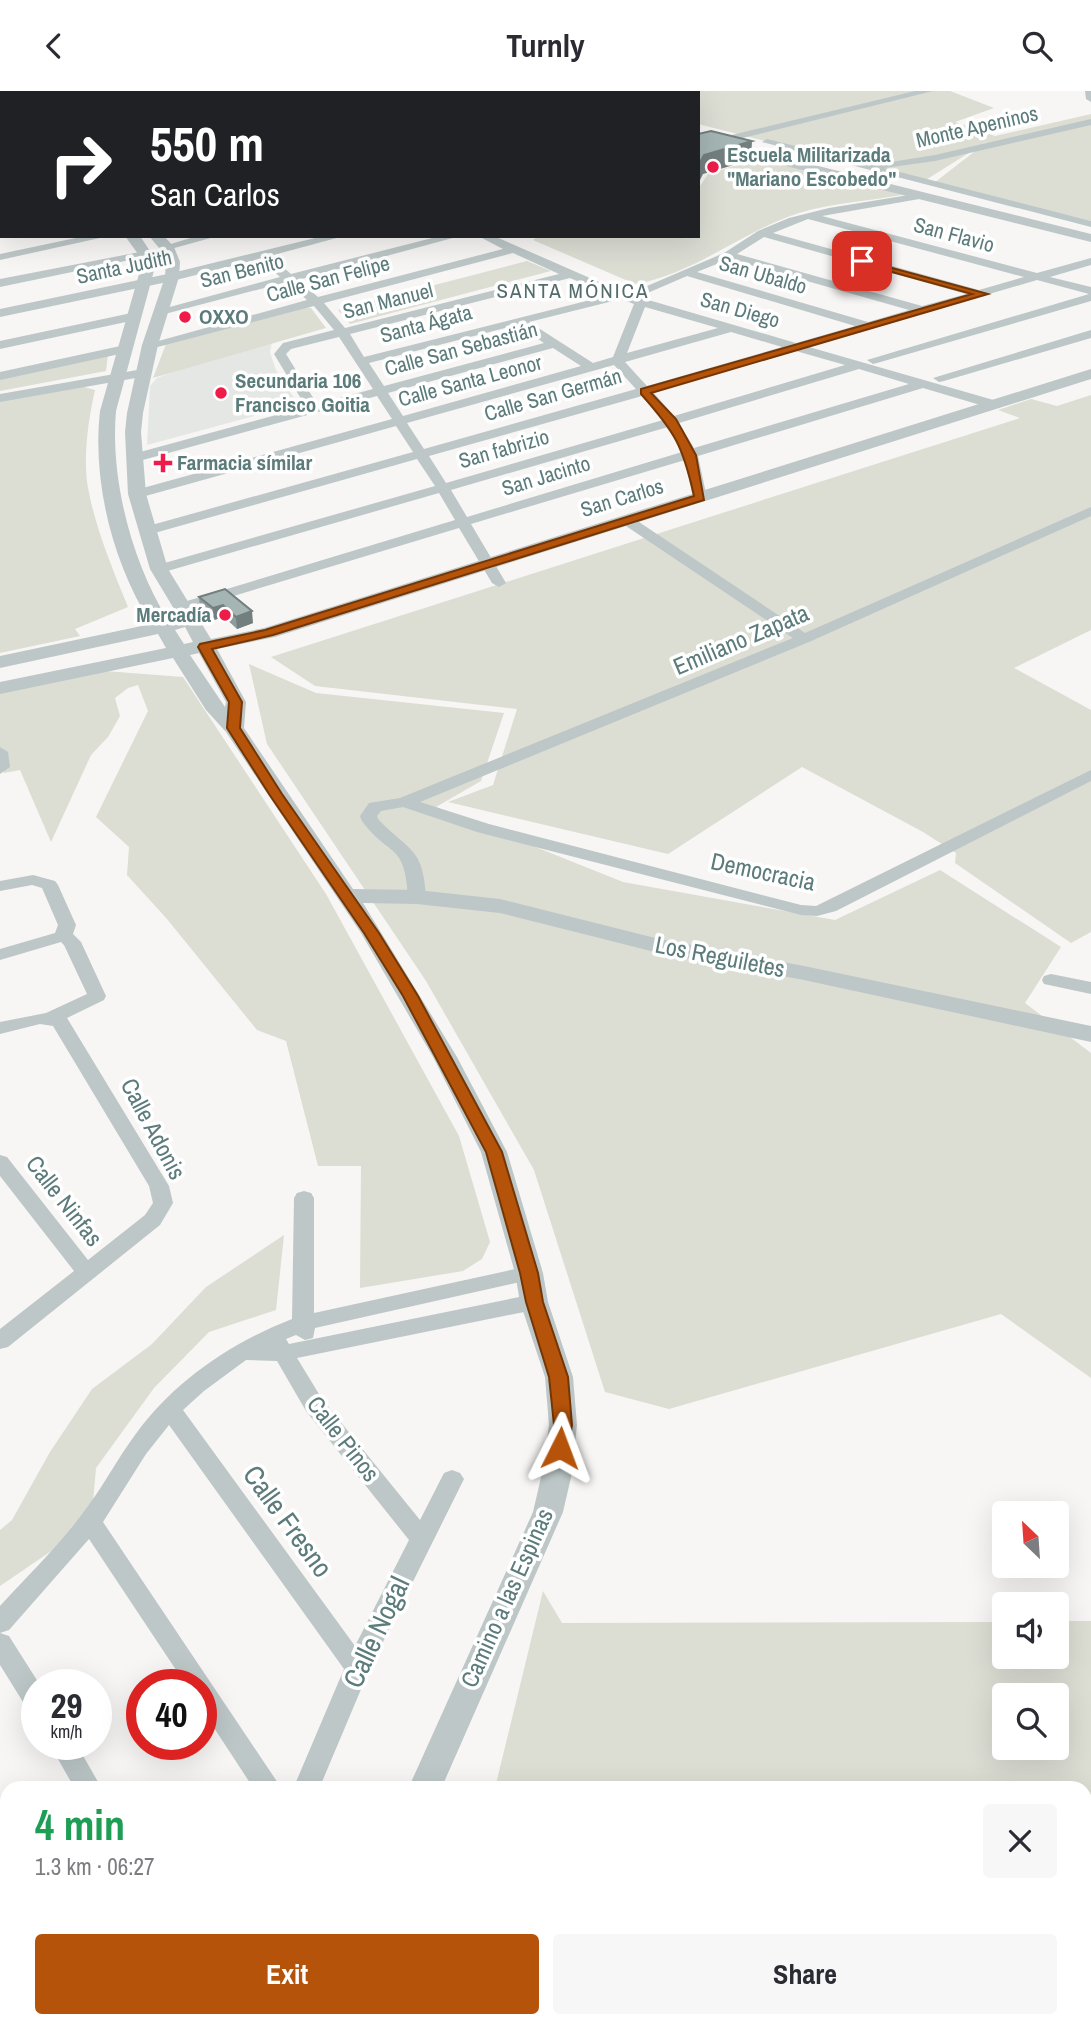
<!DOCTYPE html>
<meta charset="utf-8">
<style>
body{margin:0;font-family:"Archivo Narrow",sans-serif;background:#f7f7f7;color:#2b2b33;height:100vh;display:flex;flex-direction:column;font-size:26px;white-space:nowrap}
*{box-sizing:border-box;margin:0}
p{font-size:23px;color:#7c7c81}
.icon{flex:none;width:38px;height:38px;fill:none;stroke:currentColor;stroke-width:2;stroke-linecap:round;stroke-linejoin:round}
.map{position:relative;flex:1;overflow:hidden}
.details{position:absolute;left:0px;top:1690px;width:1092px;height:247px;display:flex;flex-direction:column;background:#fff;border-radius:21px 21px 0 0;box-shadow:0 7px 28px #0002}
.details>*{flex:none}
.top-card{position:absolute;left:0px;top:0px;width:700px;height:147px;box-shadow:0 7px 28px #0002;background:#202124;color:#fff;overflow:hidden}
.needle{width:46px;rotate:335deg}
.tools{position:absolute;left:992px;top:1410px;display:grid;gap:14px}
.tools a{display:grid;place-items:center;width:77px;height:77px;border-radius:7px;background:#fff;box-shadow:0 7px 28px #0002;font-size:35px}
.speed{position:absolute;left:21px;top:1578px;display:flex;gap:14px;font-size:35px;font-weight:700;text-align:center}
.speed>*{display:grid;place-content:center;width:91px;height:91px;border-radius:50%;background:#fff;box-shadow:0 7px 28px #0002;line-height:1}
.speed small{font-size:18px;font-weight:400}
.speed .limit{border:10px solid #d22;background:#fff;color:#111}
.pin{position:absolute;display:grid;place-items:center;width:60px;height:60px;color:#fff;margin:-30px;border-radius:14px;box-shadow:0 4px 10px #0006}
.me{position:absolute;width:77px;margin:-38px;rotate:3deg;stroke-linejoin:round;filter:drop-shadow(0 0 5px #0008)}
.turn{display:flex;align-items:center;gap:24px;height:147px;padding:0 35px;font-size:32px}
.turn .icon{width:91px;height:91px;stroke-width:2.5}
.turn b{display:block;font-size:49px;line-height:60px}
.round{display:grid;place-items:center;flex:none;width:74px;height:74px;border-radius:7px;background:#f7f7f7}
.headline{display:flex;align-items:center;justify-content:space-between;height:119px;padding:0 35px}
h1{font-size:42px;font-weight:700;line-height:52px;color:#1e9e55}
.primary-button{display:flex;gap:14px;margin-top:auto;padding:14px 35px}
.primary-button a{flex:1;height:80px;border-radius:7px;background:#b45309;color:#fff;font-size:28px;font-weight:700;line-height:80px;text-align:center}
.primary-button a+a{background:#f7f7f7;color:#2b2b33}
header{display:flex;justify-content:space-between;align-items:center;height:91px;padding:0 35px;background:#fff;font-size:32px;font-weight:700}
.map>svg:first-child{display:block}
</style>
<header><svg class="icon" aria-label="back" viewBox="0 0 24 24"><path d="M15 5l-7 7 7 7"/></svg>Turnly<svg class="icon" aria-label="search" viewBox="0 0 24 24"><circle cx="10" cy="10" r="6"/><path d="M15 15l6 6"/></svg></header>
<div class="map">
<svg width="1091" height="1937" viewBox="0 0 1091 1937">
<rect width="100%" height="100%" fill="#f7f6f4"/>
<!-- built -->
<path fill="#e5e7e5" d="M272 251 270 261 276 279 298 313 147 354 150 295 157 287 190 275Z"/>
<!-- green -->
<path fill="#dcddd3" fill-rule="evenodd" d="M566 0H950L994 17 955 31 995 45 1091 23V130L934 92 988 50 924 90 698 33V2Z
M762 66 902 104C868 110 832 112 799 122 742 140 695 183 635 193L533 149 538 145H698V98L708 83Z
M527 170 551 180 350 233 338 219Z
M304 216 311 217 326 237 153 287 166 253Z
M108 263 106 280 0 300V287Z
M77 294 95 299C88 330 82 371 89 402 97 441 113 479 128 516L75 538 80 545 0 562V308Z
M1091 304V539L1014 577 1091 619V841L1071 852 955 772 956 762 923 741 802 676 668 763 448 711 493 694 517 618 315 595 271 566 1020 327 998 319 1031 308 1057 315Z
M249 573 316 602 504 622 481 690 436 716 623 791 835 829 940 779 1061 856 1025 912 1091 962V1287L1001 1223 669 1318 605 1301 534 1079 426 890 267 653Z
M105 580 183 586 326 803 459 1045 490 1151 482 1168 463 1180 360 1197 361 1075H318L286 950 257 939 167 828 127 784 129 756 96 726 148 620 138 594 128 597 115 607 120 625 108 646 91 664 51 751 20 679 4 682 0 676V599Z
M284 1144 276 1219 209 1241 154 1297 96 1377 91 1433 0 1495V1439L12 1429 50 1361 92 1298 152 1253 206 1196Z
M543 1500 562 1532 1004 1531V1566H1057V1530H1091V1937H437L438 1930H1085V1698L495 1697ZM1004 1605H1057V1657H1004Z"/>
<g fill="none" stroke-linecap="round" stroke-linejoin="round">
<!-- minor -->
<path fill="#bdc7c7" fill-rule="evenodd" d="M18 0H37L17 2Z
M247 0H263L246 2Z
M342 0H359L341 2Z
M429 0H440L441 2H430Z
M633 0H649L632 2Z
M915 0H933L698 58V52Z
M1085 0H1091V11L1086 8Z
M0 2H2L0 9Z
M0 22H2V28H0Z
M1091 28V34L935 70 884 77 1091 130V136L762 51 767 48 872 74 935 64Z
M0 42H2V48H0Z
M0 64H2V70H0Z
M0 88H2V94H0Z
M921 102 925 103V107L822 125 1037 182 1091 167V174L1050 186 1091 196V210L877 272 873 273 867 269 1089 203 1037 189 809 256 997 310V316H987L923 297 698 365 707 407 705 410H695L693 407 685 369 471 433 506 492 499 496 492 492 459 437 187 519H177L175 516 177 513 455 429 439 402 164 481H154L152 478 154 475 435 395 417 368 151 443H141V437L413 361 396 335 142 406H132V400L392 328 377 305 139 370H129V364L306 316 274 263 283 252 334 239 314 215 150 258 144 254 307 209 287 191 161 224 155 220 280 186 260 168 172 190 0 226V218L172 182 323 145H344L270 165 291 183 440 145H460L298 189 318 206 503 158 478 145H494L599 191 645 208 796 252 855 235 687 185 643 204 633 201 724 162 758 140 789 127 829 117ZM808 128 1024 186 979 199 773 142ZM764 146 966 203 922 215 737 163ZM513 162 559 183 345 237 324 212ZM729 168 909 219 868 231 697 181ZM570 187 610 204 364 266 350 243ZM621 208 634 213 613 266 593 272 529 231ZM645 216 718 237 627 262ZM517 234 544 252 384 295 369 272ZM731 241 782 256 647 295 625 271ZM339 246 373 298 317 313 286 263 291 258ZM553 257 581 275 403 325 388 302ZM796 260 845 274 674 325 653 301ZM614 274 636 298 424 358 407 332ZM859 278 909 293 694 357 679 332ZM642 305 663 329 446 392 429 365ZM668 336 682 361 467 426 451 399Z
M0 113H2V119H0Z
M0 138H2V144H0Z
M85 145H109L0 169V163Z
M197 145H218L167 159 161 156Z
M145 160 149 161V165L0 196V188Z
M136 221 140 222V228L0 258V250Z
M1091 239V247L944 290 939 291 933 287Z
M125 254 129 255V261L0 289V281Z
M143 278 147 279V285L0 311V303Z
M1091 416V425L809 551 420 711 489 733 801 814 816 815 1091 679V690L836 820 817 825 801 824 477 741 403 716 381 720 377 725 378 728C409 761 423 755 426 806L417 811 408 806C405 750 389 767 362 730L360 725 369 712 400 707 793 547 623 433V427H633L805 542Z
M0 656 8 661 10 676 0 683Z
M33 784 55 790 58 794 76 834 73 843 81 851 106 905 104 909 67 927 169 1095 173 1112 160 1134 8 1256 0 1258V1238L74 1180 0 1085V1064L7 1066 88 1169 145 1124 153 1112 149 1095 53 935 40 933 0 943V931L46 922 87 903 64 854 61 851 0 869V858L55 842 58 834 42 797 32 794 0 800V790Z
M1051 883 1091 891V903L1044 893 1042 889 1044 885Z
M304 1100 311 1102 314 1107V1222L529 1175 537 1177 540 1182 537 1187 529 1189 315 1237 313 1247 305 1249 296 1244 286 1248 289 1253 534 1203 542 1206 545 1211 542 1216 534 1219 297 1267 322 1308 420 1429 444 1382 452 1379 460 1382 464 1388 370 1577 319 1698H293L344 1578 169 1334 146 1363 103 1431 282 1698H254L201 1617V1594H186L89 1448 9 1539 0 1542 9 1545 40 1594H37V1622L28 1619 0 1574V1515C30 1482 63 1451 88 1415 105 1392 118 1367 135 1344 174 1290 231 1252 292 1228L294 1107 297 1102ZM246 1269 277 1270 306 1320 409 1449 355 1555 183 1319 204 1300Z
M50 1654H77L102 1698H75Z
M0 1831 7 1833V1869L0 1866Z
M1085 1913H1091V1937H1079L1073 1930H1085Z
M33 1930H62L65 1937H36Z
M220 1930H248L247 1937H219Z
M935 1930H1041L1038 1937H932Z"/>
<!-- tertiary -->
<path fill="#bdc7c7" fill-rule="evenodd" d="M26 0H39L40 2H27Z
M498 0H515L516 2H499Z
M538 0H556L557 2H539Z
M698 45 1091 143V151L698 53Z
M125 145H140L152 163 155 176 116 320C110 388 132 472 168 529L180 528 150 478 128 403 125 341 127 322 142 254 165 186 166 171 160 158 149 145H164L174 156 180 171 179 186 158 254 143 322 141 341 146 403 168 478 211 548 264 537 1091 278V288L275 546 217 558 246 611 244 637 353 798 417 799 500 808 659 848 804 875 1091 935V951L804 889 659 862 500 822 417 813 363 812 457 966 507 1061 543 1182 548 1211 573 1286 577 1334 572 1382 563 1421 441 1698H408L533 1421 542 1382 549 1334 545 1286 520 1211 515 1182 481 1061 433 966 361 842 226 641 206 619 173 567 0 603V591L166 557 158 543 0 577V565L151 533C113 472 92 392 100 320L141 176 138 163ZM185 536 193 551 184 553 175 539ZM199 562 226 611 225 616 190 564Z
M348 1930H384L382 1937H346Z"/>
</g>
<!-- wall -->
<path fill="#8d9c9b" d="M225 498 253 532 237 538 224 526 214 529 200 518 199 506Z"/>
<!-- shaded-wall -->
<path fill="#737f7e" d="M752 50 751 69 703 83 698 93V75L704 64Z
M223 514 224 526 214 529 213 517Z
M252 520 253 532 237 538 236 526Z"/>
<!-- building -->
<path fill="#a4b5b4" stroke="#737f7e" stroke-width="2" d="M711 40 752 50 704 64 698 75V43Z
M225 498 252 520 236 526 223 514 213 517 199 506Z"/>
<!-- route -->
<path fill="#b45309" stroke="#753606" stroke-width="2" d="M859 168 988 203 651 302 676 328 696 364 704 409 273 544 212 558 242 611 240 637 282 703 379 842 418 905 502 1061 538 1182 543 1211 568 1286 572 1334 567 1363H553L550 1357 554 1334 549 1286 526 1211 520 1182 486 1061 403 905 364 842 269 703 227 637 229 611 198 556 200 553 265 539 694 405C683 355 675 341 641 303V298L972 203 859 172Z"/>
<!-- markers -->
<g fill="#ef1c4a" stroke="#fff" stroke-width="2.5">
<circle cx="713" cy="76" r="7"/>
<circle cx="185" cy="226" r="7"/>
<circle cx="221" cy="302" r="7"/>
<path d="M159.5 361.5h7v7h7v7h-7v7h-7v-7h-7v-7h7z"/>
<circle cx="225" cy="524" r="7"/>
</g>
<g text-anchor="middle" stroke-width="7" stroke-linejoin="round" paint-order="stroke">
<!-- far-street labels -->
<g font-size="21" fill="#5c7b7b" stroke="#fff">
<text transform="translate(977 36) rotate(-13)" y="7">Monte Apeninos</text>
<text transform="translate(954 144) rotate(15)" y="7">San Flavio</text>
<text transform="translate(124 176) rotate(-12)" y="7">Santa Judith</text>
<text transform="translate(242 180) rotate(-14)" y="7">San Benito</text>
<text transform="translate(763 184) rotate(16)" y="7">San Ubaldo</text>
<text transform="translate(328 188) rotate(-15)" y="7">Calle San Felipe</text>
<text transform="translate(388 210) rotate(-14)" y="7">San Manuel</text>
<text transform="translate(740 219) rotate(16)" y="7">San Diego</text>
<text transform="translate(426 233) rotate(-15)" y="7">Santa Ágata</text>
<text transform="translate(461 258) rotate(-15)" y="7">Calle San Sebastián</text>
<text transform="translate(470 290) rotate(-15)" y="7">Calle Santa Leonor</text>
<text transform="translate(553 304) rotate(-16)" y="7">Calle San Germán</text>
<text transform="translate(504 358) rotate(-16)" y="7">San fabrizio</text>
<text transform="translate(546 385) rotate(-17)" y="7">San Jacinto</text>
<text transform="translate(622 407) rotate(-17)" y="7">San Carlos</text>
</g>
<!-- far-poi labels -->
<g font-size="21" font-weight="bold" fill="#5c7b7b" stroke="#fff" text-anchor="start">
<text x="727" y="71">Escuela Militarizada<tspan x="727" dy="24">"Mariano Escobedo"</tspan></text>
<text x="199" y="233">OXXO</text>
<text x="235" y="297">Secundaria 106<tspan x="235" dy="24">Francisco Goitia</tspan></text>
<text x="177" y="379">Farmacia símilar</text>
<text x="211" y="531" text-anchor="end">Mercadía</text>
</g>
<!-- far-neighbourhood labels -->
<g font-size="21" letter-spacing="2" fill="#536c6c" stroke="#fff">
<text x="573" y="207">SANTA MÓNICA</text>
</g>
<!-- street labels -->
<g font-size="24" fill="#5c7b7b" stroke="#fff">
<text transform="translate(741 549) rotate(-23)" y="8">Emiliano Zapata</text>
<text transform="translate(763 781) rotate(12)" y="8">Democracia</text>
<text transform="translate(720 866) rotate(11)" y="8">Los Reguiletes</text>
<text transform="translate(153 1038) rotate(62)" y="8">Calle Adonis</text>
<text transform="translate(64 1110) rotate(52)" y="8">Calle Ninfas</text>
<text transform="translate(343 1348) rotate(52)" y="8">Calle Pinos</text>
<text transform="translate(507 1507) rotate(-66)" y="8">Camino a las Espinas</text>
</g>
<!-- near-street labels -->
<g font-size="28" fill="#5c7b7b" stroke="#fff">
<text transform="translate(288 1430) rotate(54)" y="10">Calle Fresno</text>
<text transform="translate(376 1541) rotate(-65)" y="10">Calle Nogal</text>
</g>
</g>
</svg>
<div class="tools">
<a><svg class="needle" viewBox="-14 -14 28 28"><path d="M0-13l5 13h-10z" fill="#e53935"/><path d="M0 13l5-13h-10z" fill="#7c7c81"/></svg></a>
<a><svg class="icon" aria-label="sound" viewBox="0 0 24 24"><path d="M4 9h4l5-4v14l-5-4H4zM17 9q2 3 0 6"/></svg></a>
<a><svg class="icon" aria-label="search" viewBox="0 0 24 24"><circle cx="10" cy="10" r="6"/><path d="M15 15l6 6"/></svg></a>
</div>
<div class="speed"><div>29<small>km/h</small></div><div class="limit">40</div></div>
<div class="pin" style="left:862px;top:170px;background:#d93025"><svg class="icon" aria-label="arrive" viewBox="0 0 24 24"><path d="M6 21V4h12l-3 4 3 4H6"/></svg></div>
<svg class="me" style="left:560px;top:1357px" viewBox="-20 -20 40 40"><path d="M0-17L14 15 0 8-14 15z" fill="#b45309" stroke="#fff" stroke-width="4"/></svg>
<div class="top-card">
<div class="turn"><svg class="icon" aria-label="right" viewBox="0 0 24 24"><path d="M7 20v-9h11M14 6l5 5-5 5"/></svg><div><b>550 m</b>San Carlos</div></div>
</div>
<section class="details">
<div class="headline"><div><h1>4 min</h1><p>1.3 km · 06:27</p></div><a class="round"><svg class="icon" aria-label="close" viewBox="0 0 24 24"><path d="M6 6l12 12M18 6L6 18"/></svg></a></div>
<div class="primary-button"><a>Exit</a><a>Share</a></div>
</section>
</div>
